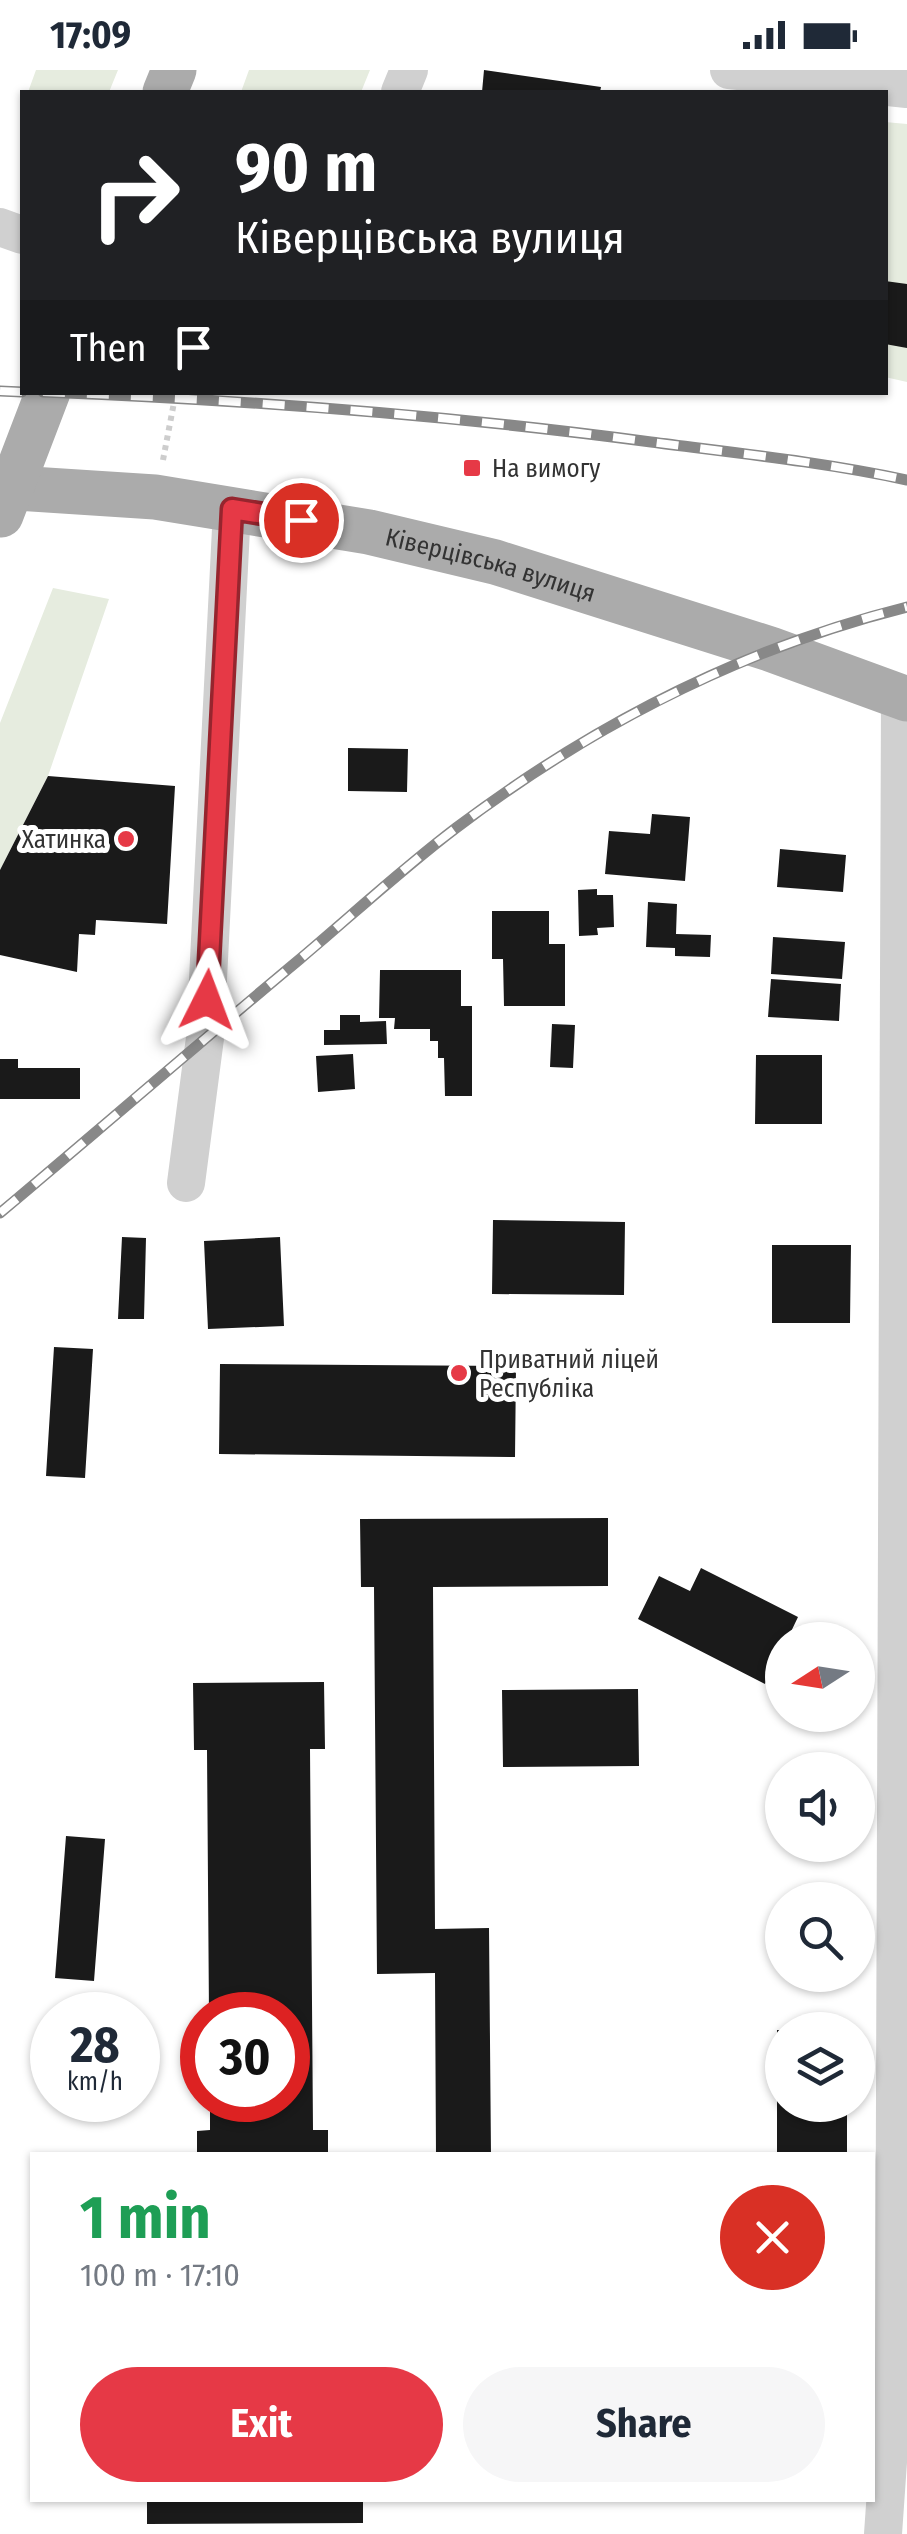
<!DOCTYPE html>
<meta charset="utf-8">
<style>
body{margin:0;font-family:"Fira Sans Condensed",sans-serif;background:#f6f6f7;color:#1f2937;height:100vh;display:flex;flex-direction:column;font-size:38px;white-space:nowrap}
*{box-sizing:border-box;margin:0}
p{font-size:32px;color:#747a83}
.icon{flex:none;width:55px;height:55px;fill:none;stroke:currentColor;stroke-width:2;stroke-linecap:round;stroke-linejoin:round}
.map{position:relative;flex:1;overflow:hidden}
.panel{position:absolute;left:30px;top:2082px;width:845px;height:350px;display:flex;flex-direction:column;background:#fff;border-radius:0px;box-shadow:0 2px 8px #0004}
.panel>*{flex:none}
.hud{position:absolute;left:20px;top:20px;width:868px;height:305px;border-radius:0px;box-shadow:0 2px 8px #0004;background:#202124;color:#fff;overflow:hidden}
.needle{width:65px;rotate:258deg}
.buttons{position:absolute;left:765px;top:1552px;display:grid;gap:20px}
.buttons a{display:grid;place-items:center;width:110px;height:110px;border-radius:50%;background:#fff;box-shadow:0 2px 8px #0004;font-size:50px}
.speed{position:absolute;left:30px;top:1922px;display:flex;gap:20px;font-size:50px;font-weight:700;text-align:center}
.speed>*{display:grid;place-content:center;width:130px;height:130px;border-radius:50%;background:#fff;box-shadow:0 2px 8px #0004;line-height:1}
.speed small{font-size:25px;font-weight:400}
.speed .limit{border:15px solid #d22;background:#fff;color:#111}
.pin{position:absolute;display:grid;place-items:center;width:85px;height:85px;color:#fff;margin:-42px;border:5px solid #fff;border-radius:50%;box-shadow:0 2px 10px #0007}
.me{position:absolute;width:110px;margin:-55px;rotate:3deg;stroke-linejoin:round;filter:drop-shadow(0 0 8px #0008)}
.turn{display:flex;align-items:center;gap:35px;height:210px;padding:0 50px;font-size:45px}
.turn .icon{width:130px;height:130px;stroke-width:2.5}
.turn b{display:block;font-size:70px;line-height:85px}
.then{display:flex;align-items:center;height:95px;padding:0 50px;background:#0003;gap:20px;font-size:38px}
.round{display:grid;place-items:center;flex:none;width:105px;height:105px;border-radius:52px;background:#f6f6f7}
.head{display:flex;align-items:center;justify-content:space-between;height:170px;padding:0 50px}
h1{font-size:60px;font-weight:700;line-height:75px;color:#1e9e55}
.cta{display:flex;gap:20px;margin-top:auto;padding:20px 50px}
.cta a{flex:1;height:115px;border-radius:60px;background:#e63946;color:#fff;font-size:40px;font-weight:700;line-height:115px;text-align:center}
.cta a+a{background:#f6f6f7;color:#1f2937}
.status{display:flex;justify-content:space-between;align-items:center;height:70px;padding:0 50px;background:#fff;direction:ltr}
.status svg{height:28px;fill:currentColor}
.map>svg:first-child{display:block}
</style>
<div class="status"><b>17:09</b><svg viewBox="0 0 49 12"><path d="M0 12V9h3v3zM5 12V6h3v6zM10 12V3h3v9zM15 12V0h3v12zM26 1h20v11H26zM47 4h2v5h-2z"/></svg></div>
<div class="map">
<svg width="907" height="2464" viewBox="0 0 907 2464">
<rect width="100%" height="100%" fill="#fff"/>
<!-- green -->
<path fill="#e6ecdf" d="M36 0H118L109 22H28Z
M249 0H370L361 22H241Z
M885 52 907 54V312L885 307Z
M53 518 109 529 48 706 0 800V653Z"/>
<!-- building -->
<path fill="#1a1a1a" d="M484 0 601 17 600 22H482Z
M885 211 907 214V278L885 274Z
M348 678 408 679 407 722 348 721Z
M48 706 175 716 167 854 96 850 95 865 79 864 77 902 0 885V800Z
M652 744 690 747 685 811 605 804 609 761 650 764Z
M780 779 846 785 843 822 777 817Z
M597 819V825H613L614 857 597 858 598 865 579 866 578 820Z
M648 832 677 834 676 864 711 865 710 887 675 886V878L646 877Z
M492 841H549V874H565V936H504L503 889H492Z
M773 867 845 872 842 909 771 904Z
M380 900H461V936H472V1026H445L444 988H438V971H430V959H394L395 948H379Z
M771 909 841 914 839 951 768 947Z
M340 945H360V952L386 951 387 974 324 975V960H340Z
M552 954 575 955 573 998 550 997Z
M353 984 355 1019 318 1022 316 986Z
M756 985H822V1054H755Z
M0 989H18V998H80V1029H0Z
M493 1150 625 1152 624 1225 492 1224Z
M122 1167 146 1168 144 1249H118Z
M280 1167 284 1256 208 1259 204 1171Z
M772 1175H851L850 1253H772Z
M54 1277 93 1279 85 1408 46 1406Z
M220 1294 516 1296 515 1387 219 1384Z
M608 1448V1516L433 1517 435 1859 489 1858 491 2085H436L435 1903 377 1904 374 1517H361L360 1449Z
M701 1498 798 1547 787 1570H782V1578L765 1614 638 1549 659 1506 690 1521Z
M324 1612 325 1679H310L313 2060H328V2085H197V2061L210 2060V2030H288V1945H209L207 1680H194L193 1613Z
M638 1619 639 1696 503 1697 502 1620Z
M66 1766 105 1769 94 1911 55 1908Z
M777 1960H782V2035H847V2085H777Z
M147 2430H363V2453L147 2454Z"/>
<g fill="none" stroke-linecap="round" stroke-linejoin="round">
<!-- path -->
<path stroke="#cdcdcd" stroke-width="6" stroke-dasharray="5 5" stroke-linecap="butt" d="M163 390 176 322"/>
<!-- minor -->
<path stroke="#d0d0d0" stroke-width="38" d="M729 0 907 19
M400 22 409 0
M0 157 22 165
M186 1113 205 968 232 439
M883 2464 894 2306 900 626"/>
<!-- major -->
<g stroke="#ababab" stroke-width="45">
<path d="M165 22 174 0"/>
<path id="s1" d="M0 417 155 427 369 462 495 492 770 579 907 629"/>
<path d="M1 445 48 322"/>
</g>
<!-- rail casing -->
<g stroke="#888" stroke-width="11">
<path id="rail" d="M0 321 22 322
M43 322C246 330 449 345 651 372 736 383 823 392 907 410
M0 1143C100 1059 199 973 300 889 351 846 402 799 456 758 591 656 743 578 907 537"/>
</g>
<!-- rail -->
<use href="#rail" stroke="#fff" stroke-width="8" stroke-dasharray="22" stroke-linecap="butt"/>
</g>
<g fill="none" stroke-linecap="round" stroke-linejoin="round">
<!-- route casing -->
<g stroke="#96252e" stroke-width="25">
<path id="route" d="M207 930 232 439 301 450"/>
</g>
<!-- route -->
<use href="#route" stroke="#e63946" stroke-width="18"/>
</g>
<!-- markers -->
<g fill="#e63946" stroke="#fff" stroke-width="4">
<rect x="462" y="388" width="20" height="20" rx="5"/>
<circle cx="126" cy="769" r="10"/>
<circle cx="459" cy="1303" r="10"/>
</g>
<g text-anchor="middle" stroke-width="10" stroke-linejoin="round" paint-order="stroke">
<!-- poi labels -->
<g font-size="25" fill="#333" stroke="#fff" text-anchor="start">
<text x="492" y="407">На вимогу</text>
<text x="106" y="778" text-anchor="end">Хатинка</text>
<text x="479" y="1298">Приватний ліцей<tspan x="479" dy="29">Республіка</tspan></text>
</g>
<!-- street labels -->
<g font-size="25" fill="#333" stroke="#fff">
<text dy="9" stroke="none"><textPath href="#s1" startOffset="498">Ківерцівська вулиця</textPath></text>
</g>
</g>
</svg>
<div class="buttons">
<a><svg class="needle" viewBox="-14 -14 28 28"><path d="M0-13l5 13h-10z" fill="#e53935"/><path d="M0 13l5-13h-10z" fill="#747a83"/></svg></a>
<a><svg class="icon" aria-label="sound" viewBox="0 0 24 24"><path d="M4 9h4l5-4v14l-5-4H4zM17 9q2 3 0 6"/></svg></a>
<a><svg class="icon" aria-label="search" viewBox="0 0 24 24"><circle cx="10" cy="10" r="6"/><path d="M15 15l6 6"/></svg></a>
<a><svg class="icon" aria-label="layers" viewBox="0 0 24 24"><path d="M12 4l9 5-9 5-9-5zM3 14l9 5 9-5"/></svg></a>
</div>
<div class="speed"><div>28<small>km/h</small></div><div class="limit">30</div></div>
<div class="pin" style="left:301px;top:450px;background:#d93025"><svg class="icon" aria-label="arrive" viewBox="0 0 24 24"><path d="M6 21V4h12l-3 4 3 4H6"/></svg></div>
<svg class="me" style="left:207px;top:930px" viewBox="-20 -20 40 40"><path d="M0-17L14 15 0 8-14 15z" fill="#e63946" stroke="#fff" stroke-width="4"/></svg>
<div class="hud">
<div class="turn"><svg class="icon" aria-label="right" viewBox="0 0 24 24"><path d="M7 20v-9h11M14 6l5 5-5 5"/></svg><div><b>90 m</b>Ківерцівська вулиця</div></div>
<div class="then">Then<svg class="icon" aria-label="arrive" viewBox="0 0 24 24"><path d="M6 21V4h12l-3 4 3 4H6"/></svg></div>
</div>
<section class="panel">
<div class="head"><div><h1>1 min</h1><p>100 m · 17:10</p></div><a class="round" style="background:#d93025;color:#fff"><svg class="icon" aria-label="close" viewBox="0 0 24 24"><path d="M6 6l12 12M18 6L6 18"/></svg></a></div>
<div class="cta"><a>Exit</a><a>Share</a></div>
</section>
</div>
